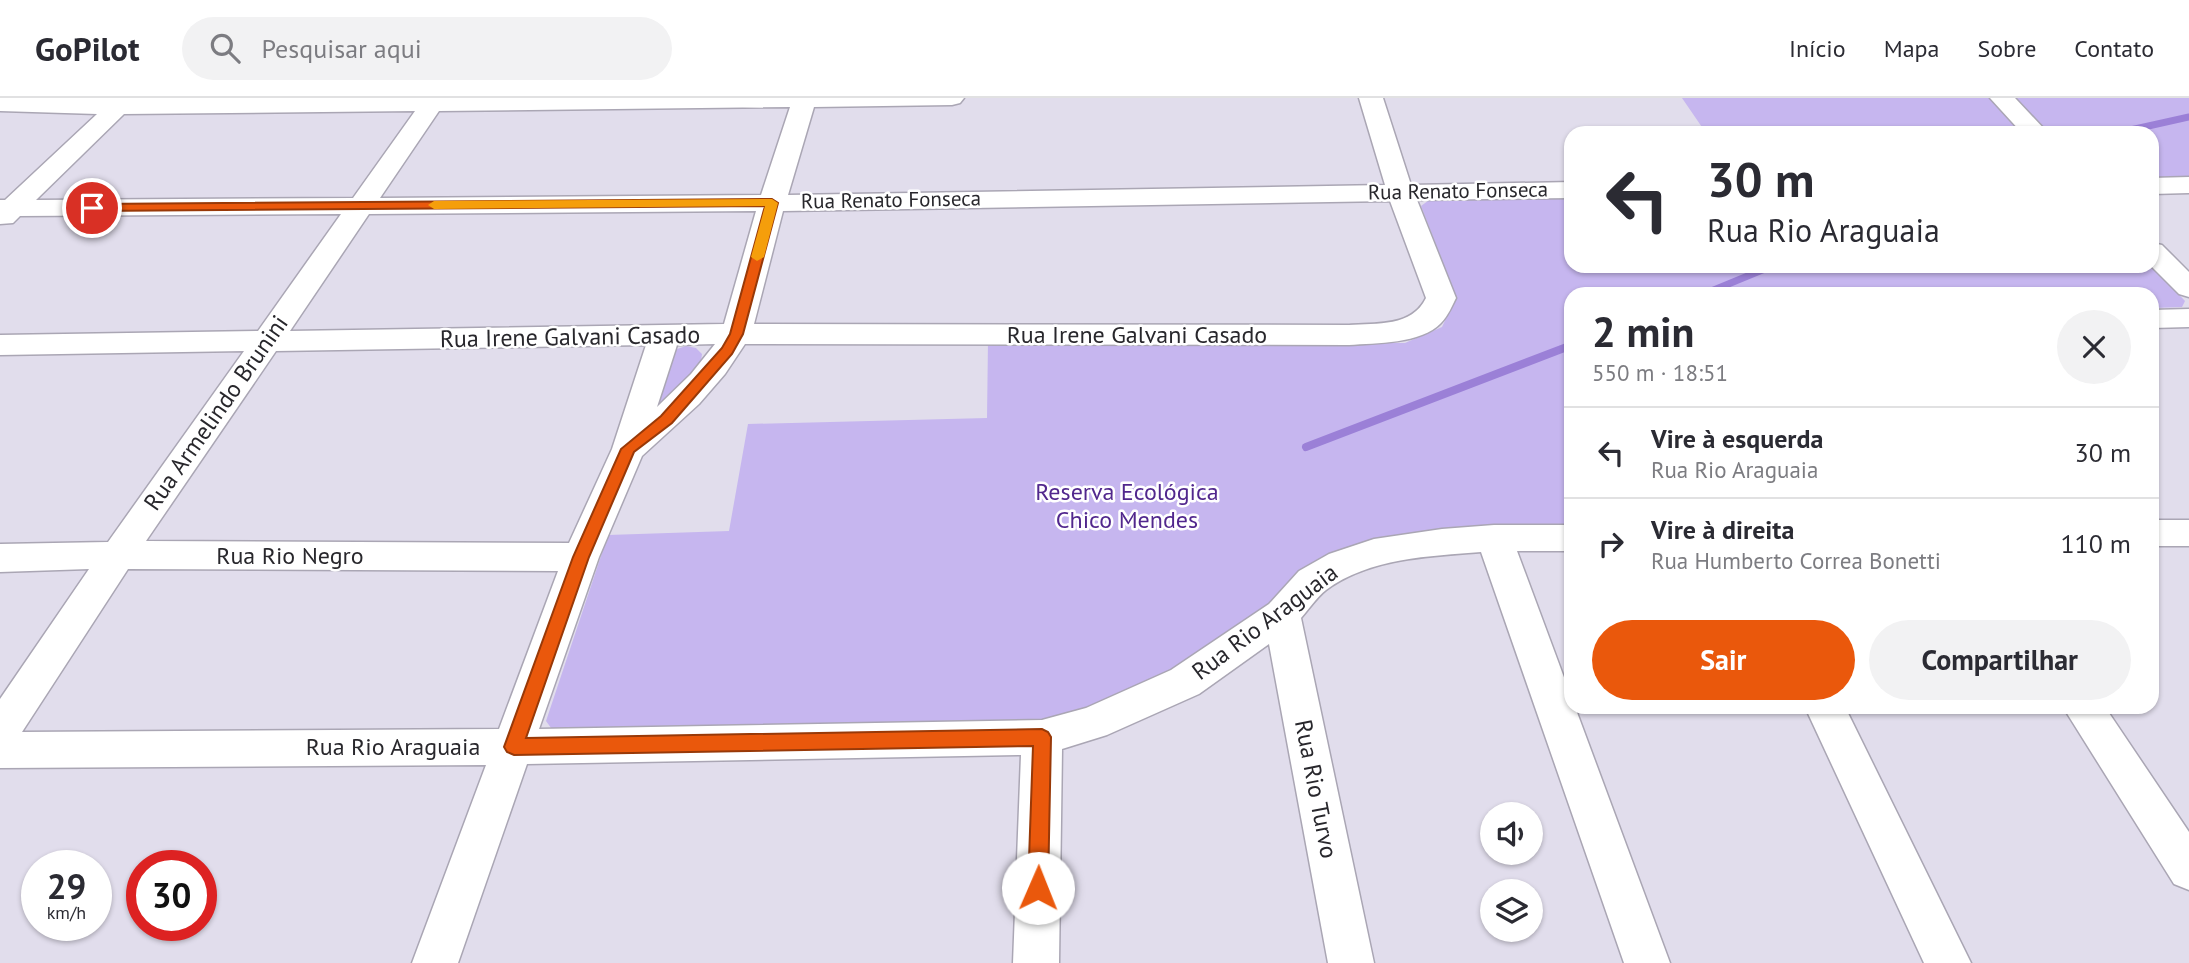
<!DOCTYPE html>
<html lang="pt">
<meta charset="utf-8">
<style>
body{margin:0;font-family:"PT Sans",sans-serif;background:#f2f2f3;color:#2b2b33;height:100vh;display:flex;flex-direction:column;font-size:26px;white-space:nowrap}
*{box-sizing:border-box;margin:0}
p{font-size:23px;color:#7c7c81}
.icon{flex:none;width:38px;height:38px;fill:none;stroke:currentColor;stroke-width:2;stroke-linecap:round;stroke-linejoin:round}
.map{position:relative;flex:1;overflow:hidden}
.details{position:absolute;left:1564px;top:189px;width:595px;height:427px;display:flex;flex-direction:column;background:#fff;border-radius:21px;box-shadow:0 2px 5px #0004}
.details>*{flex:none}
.guide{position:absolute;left:1564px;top:28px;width:595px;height:147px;border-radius:21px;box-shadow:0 2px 5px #0004;background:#fff;color:#2b2b33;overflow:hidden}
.tools{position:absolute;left:1480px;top:704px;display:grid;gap:14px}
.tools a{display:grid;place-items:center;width:63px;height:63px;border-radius:50%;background:#fff;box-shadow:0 2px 5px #0004;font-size:35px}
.speed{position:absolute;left:21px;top:752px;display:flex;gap:14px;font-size:35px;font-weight:700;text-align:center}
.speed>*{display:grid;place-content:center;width:91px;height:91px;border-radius:50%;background:#fff;box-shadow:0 2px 5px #0004;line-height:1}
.speed small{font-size:18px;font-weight:400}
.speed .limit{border:10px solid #d22;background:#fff;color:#111}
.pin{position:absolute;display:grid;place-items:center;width:60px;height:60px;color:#fff;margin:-30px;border:4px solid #fff;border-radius:50%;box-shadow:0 2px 7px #0007}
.me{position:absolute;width:77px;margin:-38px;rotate:1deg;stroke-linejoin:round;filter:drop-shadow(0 0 5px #0008)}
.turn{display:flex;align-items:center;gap:24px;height:147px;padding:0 28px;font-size:32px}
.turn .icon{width:91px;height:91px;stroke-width:2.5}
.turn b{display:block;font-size:49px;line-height:60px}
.round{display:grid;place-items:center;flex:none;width:74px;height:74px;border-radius:37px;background:#f2f2f3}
.head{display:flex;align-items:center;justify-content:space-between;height:119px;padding:0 28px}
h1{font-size:42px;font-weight:700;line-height:52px}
.cta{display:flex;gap:14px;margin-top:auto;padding:14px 28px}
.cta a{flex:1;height:80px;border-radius:42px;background:#ea580c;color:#fff;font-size:28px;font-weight:700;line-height:80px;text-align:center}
.cta a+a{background:#f2f2f3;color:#2b2b33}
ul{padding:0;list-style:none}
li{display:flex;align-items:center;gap:21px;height:91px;padding:0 28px;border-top:2px solid #e1e1e2}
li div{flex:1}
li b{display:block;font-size:26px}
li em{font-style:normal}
header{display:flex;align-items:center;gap:42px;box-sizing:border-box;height:98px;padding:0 35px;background:#fff;border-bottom:2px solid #e1e1e2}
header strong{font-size:33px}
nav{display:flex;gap:38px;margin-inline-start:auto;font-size:24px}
.search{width:490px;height:63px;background:#f2f2f3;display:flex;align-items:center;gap:18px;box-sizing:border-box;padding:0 24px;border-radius:38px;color:#7c7c81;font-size:26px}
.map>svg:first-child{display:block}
</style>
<header>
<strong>GoPilot</strong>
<div class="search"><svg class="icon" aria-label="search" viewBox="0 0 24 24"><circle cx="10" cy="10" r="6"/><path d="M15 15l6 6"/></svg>Pesquisar aqui</div>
<nav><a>Início</a><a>Mapa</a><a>Sobre</a><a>Contato</a></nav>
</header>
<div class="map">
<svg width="2189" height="865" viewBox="0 0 2189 865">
<rect width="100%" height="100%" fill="#e1ddec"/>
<!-- green -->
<path fill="#c6b6ef" d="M1682 0H1990L2026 35H1859L1855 30 1706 35Z
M2013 0H2189V82L2153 83 2152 35H2048Z
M1571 98 1572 168H2152L2185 203 2182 209 2153 210 2152 196H1572L1571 430 1437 436 1270 507 1179 574 1087 616 1043 626 554 634 546 623 608 437 729 433 748 326 987 320 988 243 1405 245 1442 229 1450 212 1438 152 1421 108 1432 100Z
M686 248 696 250 702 256 701 263 660 319 649 323 669 257 677 251Z"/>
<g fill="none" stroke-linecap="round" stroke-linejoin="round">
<!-- stream-far1 -->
<path stroke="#9b80d7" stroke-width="7" d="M2117 35 2189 19
M1704 196 1772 168"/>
<!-- stream -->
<path stroke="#9b80d7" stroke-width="8" d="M1306 349 1572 247"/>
<!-- minor casing -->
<g stroke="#aaa6b4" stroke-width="3">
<path id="minor" d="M0 0H964L960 5 952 7 814 9 788 97 1385 87 1359 0H1383L1411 87 1572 84V100L1417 102 1456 200C1452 208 1448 218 1441 225 1421 246 1376 245 1349 247L745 246 725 276 699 306 642 358 599 459 539 631 1042 622 1086 610 1171 572 1269 506 1299 473 1329 456 1374 441 1442 431 1494 427H1572V453H1517L1572 601V609H1575L1670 865H1624L1481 454C1430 458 1369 460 1326 492 1317 499 1309 511 1301 520L1374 865H1328L1269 546 1199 596 1107 637 1062 651 1059 865H1013L1021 657 527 666 458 865H412L486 667 0 670V601L89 471 0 474V446L108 444 244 253 0 257V237L258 233 341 116 20 118 13 125 0 126V102H5L97 16 0 13ZM790 9 761 97 380 100 439 13ZM415 13 353 100 36 102 124 16ZM1390 103 1426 200C1412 229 1377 225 1349 227L754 226 783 113ZM756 113 724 226 290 233 369 116ZM715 246 691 276 657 309 677 247ZM646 247 612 351 569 445 146 443 276 253ZM128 471 558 473 499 631 22 634Z
M1990 0H2015L2048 35H2022Z
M2189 79V95L2152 96V80Z
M2152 145 2162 147 2189 174V199L2179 196 2151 168Z
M2189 211V229L2152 230V212Z
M2152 422H2189V448H2152Z
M1805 609H1845L1971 865H1924Z
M2063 609H2105L2189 734V792L2174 786Z"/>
</g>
<!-- minor -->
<use href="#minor" fill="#fff" fill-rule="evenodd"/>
</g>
<!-- route -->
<path fill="#ea580c" stroke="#983908" stroke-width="2" d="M772 101 778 105 743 236 732 256 672 325 634 354 589 459 526 640 1042 631 1048 634 1051 639 1048 790 1045 797 1038 799 1031 797 1028 790 1033 648 514 657 507 654 504 649 573 459 621 351 661 318 722 250 730 236 765 108 92 113 86 110 92 106Z"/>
<!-- slow -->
<path fill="#f59e0b" d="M772 101 778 105 764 159 757 163 751 159 765 108 434 111 428 107 434 103Z"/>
<g text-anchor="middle" stroke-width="5" stroke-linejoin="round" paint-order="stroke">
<!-- far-street labels -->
<g font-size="21" fill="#28272c" stroke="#fff">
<text transform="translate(1458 93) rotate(-1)" y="7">Rua Renato Fonseca</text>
<text transform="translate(891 102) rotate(-1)" y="7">Rua Renato Fonseca</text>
</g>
<!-- street labels -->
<g font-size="24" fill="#28272c" stroke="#fff">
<text x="1137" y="245">Rua Irene Galvani Casado</text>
<text transform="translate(570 239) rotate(-1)" y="8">Rua Irene Galvani Casado</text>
<text transform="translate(216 315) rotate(-55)" y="8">Rua Armelindo Brunini</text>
<text x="290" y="466">Rua Rio Negro</text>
<text transform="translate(1265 524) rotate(-37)" y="8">Rua Rio Araguaia</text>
<text x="393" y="657">Rua Rio Araguaia</text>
<text transform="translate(1316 691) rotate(79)" y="8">Rua Rio Turvo</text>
</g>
<!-- park labels -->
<g font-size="24" fill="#51278d" stroke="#fff">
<text x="1127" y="402">Reserva Ecológica<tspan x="1127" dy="28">Chico Mendes</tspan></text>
</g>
</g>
</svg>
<div class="tools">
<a><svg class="icon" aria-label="sound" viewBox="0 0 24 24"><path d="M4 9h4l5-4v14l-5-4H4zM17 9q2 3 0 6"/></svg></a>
<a><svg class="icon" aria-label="layers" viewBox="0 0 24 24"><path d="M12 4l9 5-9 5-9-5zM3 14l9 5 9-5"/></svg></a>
</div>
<div class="speed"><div>29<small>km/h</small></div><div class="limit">30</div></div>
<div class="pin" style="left:92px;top:110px;background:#d93025"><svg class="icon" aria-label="arrive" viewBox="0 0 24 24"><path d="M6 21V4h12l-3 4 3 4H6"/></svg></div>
<svg class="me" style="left:1038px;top:790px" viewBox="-20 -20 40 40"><circle r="19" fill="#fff"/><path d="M0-13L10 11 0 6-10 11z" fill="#ea580c"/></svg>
<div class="guide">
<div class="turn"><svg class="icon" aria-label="left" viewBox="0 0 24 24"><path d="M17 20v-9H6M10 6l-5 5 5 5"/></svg><div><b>30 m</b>Rua Rio Araguaia</div></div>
</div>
<section class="details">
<div class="head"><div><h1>2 min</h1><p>550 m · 18:51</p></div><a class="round"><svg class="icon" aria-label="close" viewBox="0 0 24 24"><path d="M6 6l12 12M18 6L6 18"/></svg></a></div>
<ul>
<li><svg class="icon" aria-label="left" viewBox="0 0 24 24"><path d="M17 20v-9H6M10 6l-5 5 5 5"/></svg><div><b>Vire à esquerda</b><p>Rua Rio Araguaia</p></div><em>30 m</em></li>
<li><svg class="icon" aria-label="right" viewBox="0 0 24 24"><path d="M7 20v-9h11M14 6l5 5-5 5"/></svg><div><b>Vire à direita</b><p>Rua Humberto Correa Bonetti</p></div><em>110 m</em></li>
</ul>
<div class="cta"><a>Sair</a><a>Compartilhar</a></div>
</section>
</div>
